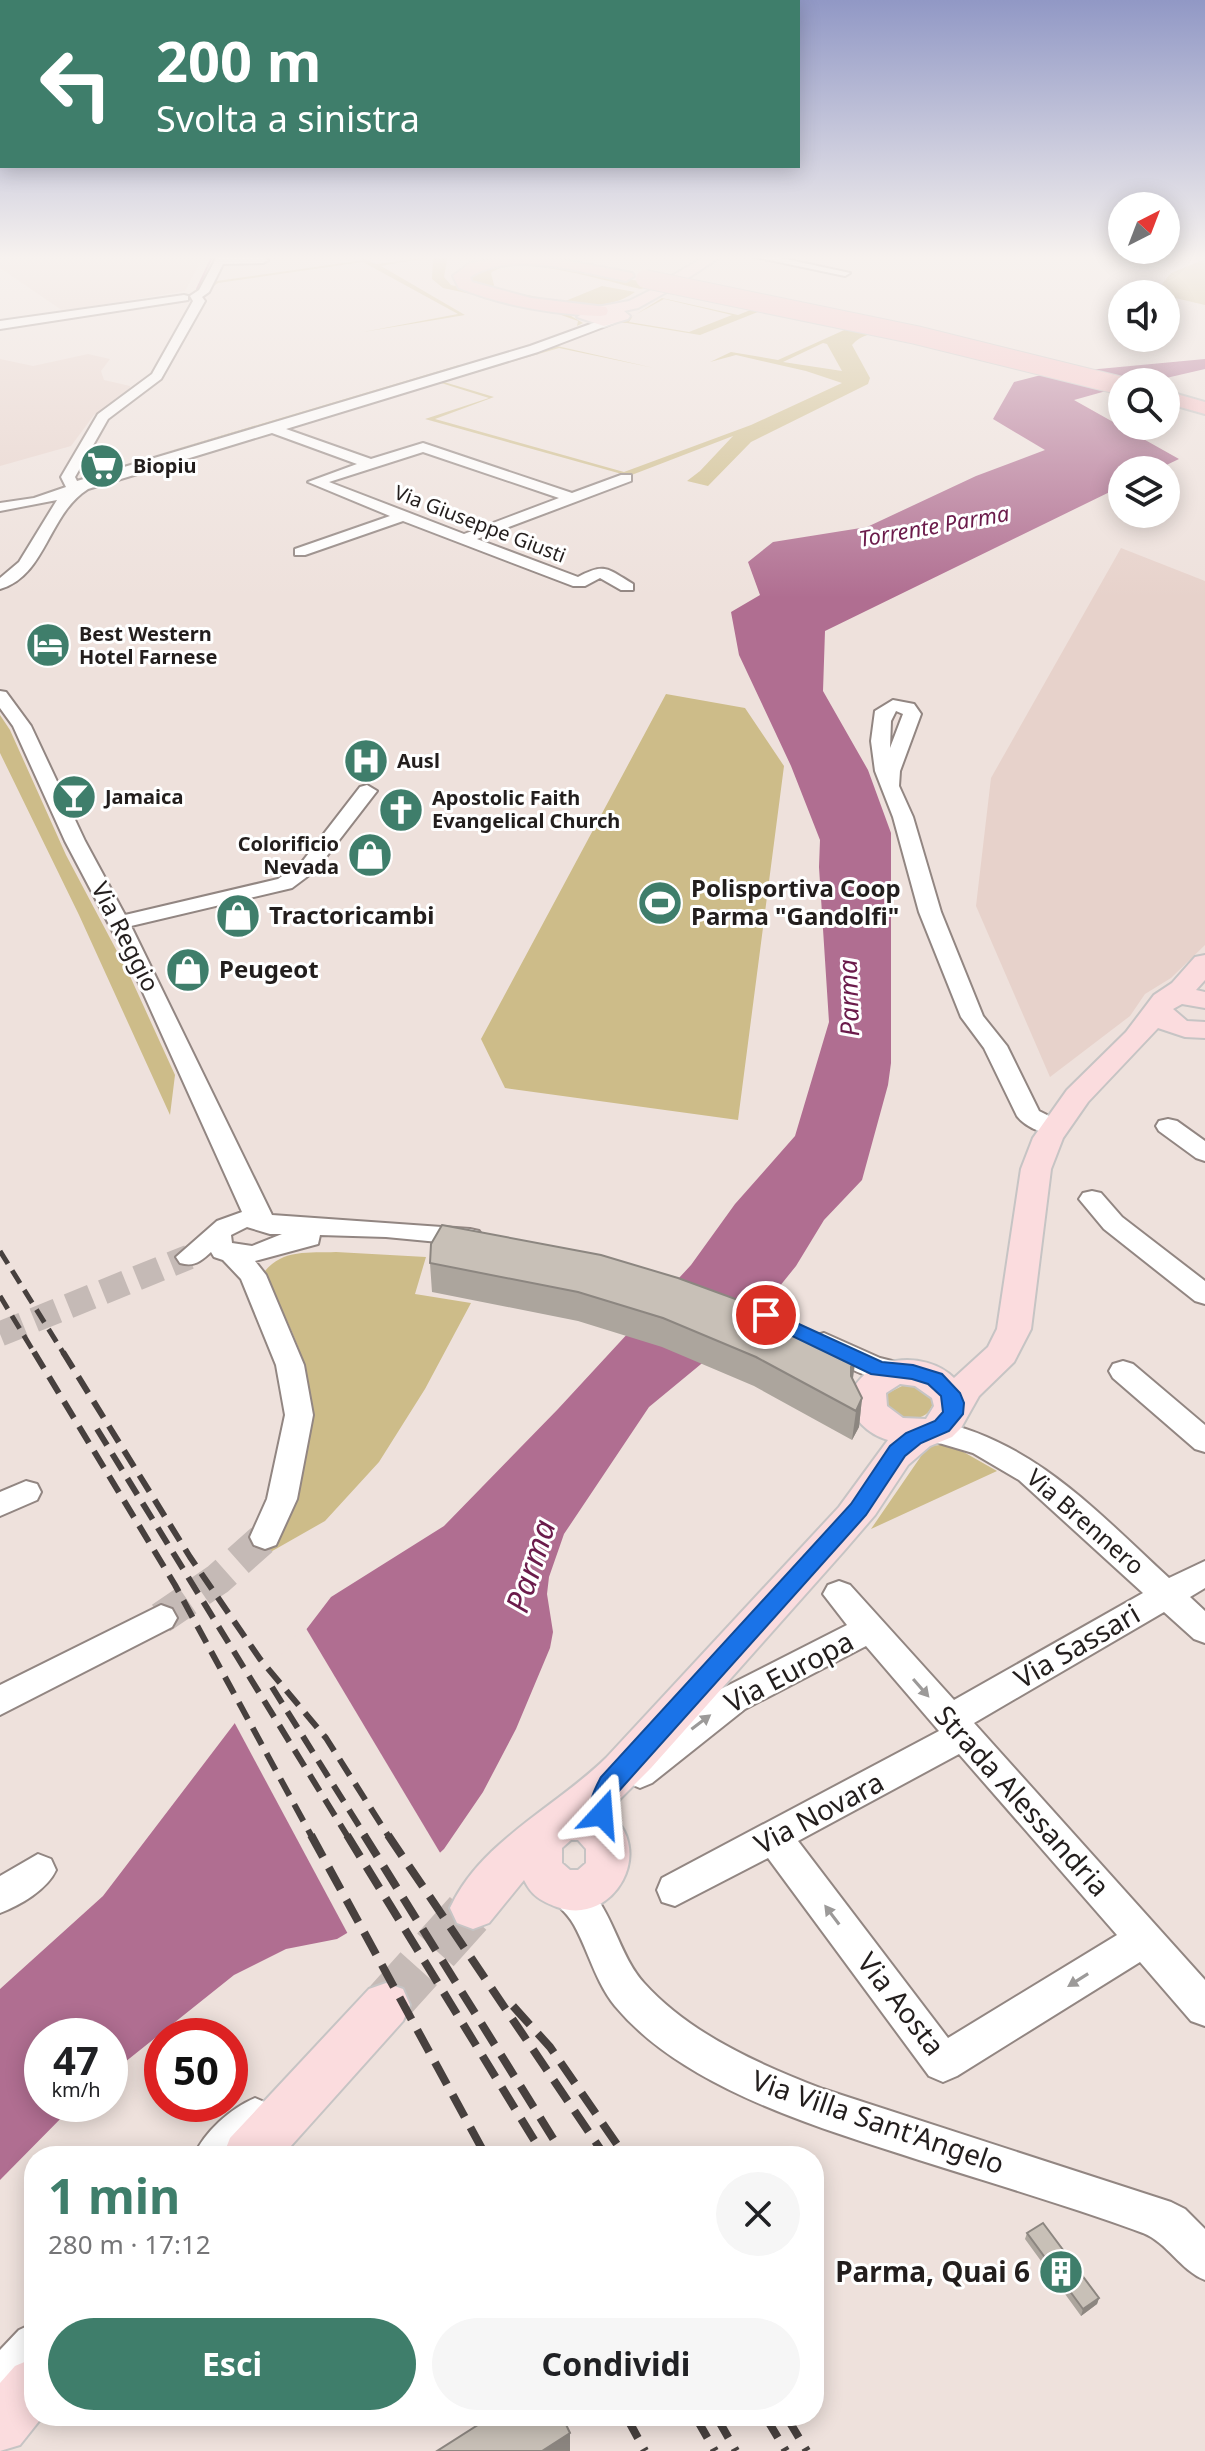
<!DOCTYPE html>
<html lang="it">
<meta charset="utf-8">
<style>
body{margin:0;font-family:"Noto Sans",sans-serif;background:#f6f6f6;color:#202124;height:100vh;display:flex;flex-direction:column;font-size:30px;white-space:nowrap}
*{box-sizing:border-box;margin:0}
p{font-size:26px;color:#757577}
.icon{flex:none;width:44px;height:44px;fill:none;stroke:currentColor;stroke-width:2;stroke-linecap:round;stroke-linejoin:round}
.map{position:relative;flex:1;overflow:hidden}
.panel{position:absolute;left:24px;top:2146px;width:800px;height:280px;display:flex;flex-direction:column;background:#fff;border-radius:32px;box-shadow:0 4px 20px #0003}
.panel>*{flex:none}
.guide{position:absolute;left:0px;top:0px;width:800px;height:168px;box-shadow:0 4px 20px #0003;background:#3f7e6b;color:#fff;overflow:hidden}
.needle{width:52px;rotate:42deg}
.controls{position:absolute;left:1108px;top:192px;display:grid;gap:16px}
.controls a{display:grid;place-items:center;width:72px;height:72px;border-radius:50%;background:#fff;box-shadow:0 4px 20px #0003;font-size:40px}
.speed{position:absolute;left:24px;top:2018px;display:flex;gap:16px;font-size:40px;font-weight:700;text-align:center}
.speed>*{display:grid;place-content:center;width:104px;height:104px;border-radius:50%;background:#fff;box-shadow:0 4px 20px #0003;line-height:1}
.speed small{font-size:20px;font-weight:400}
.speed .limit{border:12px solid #d22;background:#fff;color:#111}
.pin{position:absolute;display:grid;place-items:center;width:68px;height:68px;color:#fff;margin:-34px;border:4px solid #fff;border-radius:50%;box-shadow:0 2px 8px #0007}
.me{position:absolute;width:88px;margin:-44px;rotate:19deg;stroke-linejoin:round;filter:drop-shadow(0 0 6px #0008)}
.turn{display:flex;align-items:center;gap:28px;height:168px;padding:0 24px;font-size:36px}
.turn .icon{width:104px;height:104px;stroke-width:2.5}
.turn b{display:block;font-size:56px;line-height:68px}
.round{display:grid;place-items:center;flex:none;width:84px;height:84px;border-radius:42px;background:#f6f6f6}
.headline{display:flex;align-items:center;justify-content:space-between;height:136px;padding:0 24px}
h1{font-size:48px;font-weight:700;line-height:60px;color:#3f7e6b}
.action{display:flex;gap:16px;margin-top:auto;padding:16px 24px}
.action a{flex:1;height:92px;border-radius:48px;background:#3f7e6b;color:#fff;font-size:32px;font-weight:700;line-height:92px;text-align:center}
.action a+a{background:#f6f6f6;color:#202124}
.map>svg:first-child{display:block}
</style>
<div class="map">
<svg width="1205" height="2451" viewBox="0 0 1205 2451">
<rect width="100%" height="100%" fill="#eee1dc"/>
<!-- built -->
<path fill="#e7d2cb" d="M0 255H204L185 291 63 311 0 268Z
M88 354 110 359 101 371 104 380 130 386V390L94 415 71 446 0 466V359L33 366Z
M1121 548 1205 581V945L1171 978 1145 994 1130 1016 1050 1077 976 906 991 778Z"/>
<!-- green -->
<path fill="#cdbc89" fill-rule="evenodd" d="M356 255 376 264 448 255 444 277 451 285 566 313 583 323 563 333 577 326 578 321 550 311 443 288 432 279 433 257 381 266 465 315 363 332 458 314 363 262 218 283 207 291 218 275 217 281 364 260Z
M1205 259V305L1171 297 1158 289 1171 273Z
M532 262 656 284 641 289C611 283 516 252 491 273L495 289 592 307 611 306 641 296C628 305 615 308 599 309 575 310 479 295 464 280 472 259 512 262 532 262Z
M602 286 635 292C613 308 589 306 563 302Z
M713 295 898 333C880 334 865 330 852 345L870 378 868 384 751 442 708 486 687 481 700 471 733 436 629 476 425 419 489 398 438 382 557 346 654 368 559 348 444 382 494 397 435 419 624 472 751 425 842 383 806 371 736 355 710 362 731 352 778 360 851 327 765 309 700 335 627 323H615L627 320 662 298 738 315 758 307ZM664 299 732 315 689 332 629 322 633 316ZM823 343 827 344 842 371 783 362Z
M459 365 463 366 153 456Z
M666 694 745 708 784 766 738 1120 505 1088 481 1039Z
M0 715 10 730 66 855 129 974 175 1075 170 1115 79 915 0 753Z
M336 1252 426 1257 415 1294 471 1303 425 1389 379 1462 325 1521 267 1554C293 1497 321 1432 305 1369 297 1335 277 1304 265 1271 283 1249 309 1253 336 1252Z
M904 1385C917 1385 929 1391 933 1403 927 1425 901 1420 888 1408V1393Z
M941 1445 960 1450 997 1471 871 1529 928 1446Z"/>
<!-- water -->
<path fill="#b06e91" d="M1205 359V369L1149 382H1122L1106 391 1074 400 1179 459 1156 470H1122V486L825 631 823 691 868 770 891 833V1063L888 1085 862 1180 824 1220 796 1266 767 1302 712 1355 649 1407 564 1534 549 1577 547 1594 553 1632 550 1648 516 1729 483 1792 444 1849 364 1923 337 1939 286 1949 234 1975 110 2074V2036H42V2104H75L0 2180V1989L103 1896 331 1597 444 1526 558 1409 691 1265 735 1204 795 1136 829 1022 819 867 820 840 791 766 739 655 731 612 760 595 748 562 773 542 867 527 976 476 1045 450 993 419 1014 382 1045 374Z"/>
<!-- pier -->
<path fill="#eee1dc" d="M304 1625 442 1856 389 1907 349 1936 232 1718Z"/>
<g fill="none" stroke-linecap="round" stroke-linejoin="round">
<!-- stream -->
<path stroke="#b06e91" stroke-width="2" d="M197 289 213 255"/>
<!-- minor-tunnel-far1 -->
<path stroke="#c5bab6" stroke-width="25" stroke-dasharray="25 12" stroke-linecap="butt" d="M0 1334 189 1257"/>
<!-- minor-tunnel -->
<path stroke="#c5bab6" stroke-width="32" stroke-dasharray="32 16" stroke-linecap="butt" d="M161 1618 218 1579 265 1537"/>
<!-- major-tunnel -->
<path stroke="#c5bab6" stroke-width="49" stroke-dasharray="49 25" stroke-linecap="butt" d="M386 2005 473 1908"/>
<!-- minor casing -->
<g stroke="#928682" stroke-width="4">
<path id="minor" d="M218 255 263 257 268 260 263 263 223 264 209 292 202 297 205 301 161 379 108 419 75 477 77 481 530 346 610 317 614 319V323L538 352 286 429 371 459 423 443 572 493 621 475H631V481L477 539 578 577C605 562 608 569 633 584V590H621L600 578 585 586H573L403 521 305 555H295V549L390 516 308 482 357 464 272 433 88 489C48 514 46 576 0 589V578L19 562 57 500 0 511V503L34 498 66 487 61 477 98 414 152 374 193 301 190 296 199 290ZM423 452 559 498 464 534 329 482Z
M745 255H767L850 273 845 276Z
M184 295 188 296V300L0 329V321Z
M0 691 6 692 31 726 85 841 125 915 278 879 302 862 360 787 367 785 377 791 316 870 292 888 131 926 272 1215 470 1229 479 1231 483 1237 479 1243 470 1245 386 1237 320 1235 318 1244 255 1261 266 1275 304 1365 313 1415 297 1499 276 1545 265 1549 254 1545 250 1537 267 1499 285 1415 276 1365 241 1279 223 1260 214 1257 211 1252C200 1262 194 1267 180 1263L176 1257 217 1221 242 1212 132 968 65 841 13 726 0 708ZM247 1227 270 1234H282L252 1246 232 1243 231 1235Z
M893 700 914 704 921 714 900 771 899 786 913 817 941 912 983 1016 1007 1046 1039 1111 1063 1123 1066 1128 1063 1133C1048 1137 1026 1128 1017 1116L984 1048 961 1017 919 912 893 817 875 771 871 741 875 711ZM896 711 903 714 890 748 891 721Z
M1168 1119 1177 1121 1205 1141V1161L1196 1158 1159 1131 1156 1126 1159 1121Z
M1092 1191 1101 1193 1122 1217 1205 1281V1304L1195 1301 1104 1229 1079 1199 1083 1193Z
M824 1333 880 1358 908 1365 912 1372 908 1379C877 1388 841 1363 814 1350L810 1343 814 1336Z
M1123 1361 1133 1364 1205 1425V1452L1195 1449 1113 1378 1109 1371 1113 1364Z
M932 1420C1033 1440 1096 1511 1169 1578L1205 1561V1588L1190 1597 1205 1611V1643L1194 1639 1164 1612 974 1723 1205 1980V2026L1191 2021 1140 1962 957 2076 943 2082 929 2076 768 1858 675 1906 662 1902 657 1890 662 1878 939 1731 866 1646 745 1709 652 1783 640 1788 628 1783 623 1773 628 1763 721 1689 847 1625 823 1594 828 1585 839 1581 850 1585 954 1700 1143 1593 1019 1480 973 1453 922 1438 917 1431 922 1424ZM959 1754 1117 1935 948 2038 798 1841Z
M26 1481 37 1484 41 1492 37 1500 0 1516V1492Z
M161 1605 172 1609 177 1618 172 1627 0 1715V1685Z
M38 1854 51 1859 56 1870C47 1890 20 1905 0 1913V1876Z
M563 1872C612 1890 612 1947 644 1983 690 2034 760 2065 823 2089L1171 2202 1185 2209 1205 2229V2280C1180 2270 1168 2243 1143 2233 1070 2206 994 2184 919 2160 820 2128 684 2089 615 2006 595 1981 589 1952 574 1925 566 1910 552 1903 545 1888L550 1876Z
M255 2098 269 2104 275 2118 269 2132 244 2156H194C204 2132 231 2108 255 2098Z
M34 2323V2378L16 2399 0 2405V2350L19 2330Z"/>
</g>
<!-- major casing -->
<g stroke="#c6c4c4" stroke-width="4">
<path id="major" d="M707 255H723L682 282H672V276Z
M667 282 674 286 672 289 638 308 624 311 630 316 628 319 604 326 577 317 592 308 629 301Z
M1205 955V980L1196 990 1205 992V1008L1182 1004 1173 1009 1187 1021 1205 1022V1038L1185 1037 1158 1028 1088 1102 1063 1138 1051 1169 1031 1329 1014 1362 979 1396 961 1428 952 1437 930 1446 908 1465 875 1515 844 1551 651 1768 607 1812C658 1848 614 1928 557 1907 541 1901 532 1896 524 1880L489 1923 473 1929 457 1923 450 1908C480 1842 556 1807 606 1758L839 1507 888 1440C868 1434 851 1419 850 1397 863 1355 925 1349 954 1378L988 1347 997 1329 1021 1169 1033 1138 1067 1090 1126 1032 1154 995 1172 983 1195 957ZM900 1384 915 1386 932 1398 934 1406 926 1419 903 1418 887 1406 886 1393ZM571 1840H578L586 1849V1863L578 1870H570L562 1863V1848Z
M386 1983 403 1989 410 2005 403 2021 282 2156H223L230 2138 369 1989Z
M34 2358V2416H43L20 2445 0 2451V2383L15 2366Z"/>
</g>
<!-- highway casing -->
<g stroke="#c6c4c4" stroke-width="4">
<path id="highway" d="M517 255 564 260 632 273 634 276 626 281C579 272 513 250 470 277L472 282 531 298 606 307 608 311 606 315 600 316C553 314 503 306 459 288L453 276 470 263Z
M1166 391 1205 402V414L1166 403Z"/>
</g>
<!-- minor -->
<use href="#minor" fill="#fff" fill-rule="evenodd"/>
<!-- major -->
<use href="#major" fill="#fbdcde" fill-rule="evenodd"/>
<!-- highway -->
<use href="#highway" fill="#f8c4c8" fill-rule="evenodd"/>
<!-- rail-far2 -->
<path stroke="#47403e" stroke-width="5" stroke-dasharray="15 8" stroke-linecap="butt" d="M0 1251 64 1354
M0 1296 35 1354"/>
<!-- rail-far1 -->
<path stroke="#47403e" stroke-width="6" stroke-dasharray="19 10" stroke-linecap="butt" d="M34 1352 175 1585 312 1837
M63 1352 190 1557 260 1659 326 1738 389 1837
M97 1429 348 1837
M272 1687 366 1837"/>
<!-- rail -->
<path stroke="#47403e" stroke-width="8" stroke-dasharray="25 12" stroke-linecap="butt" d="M311 1835 486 2156
M347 1835 544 2156
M364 1835 564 2156
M388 1835 605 2156
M513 2006 550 2047 625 2156
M626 2416 645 2451
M695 2416 715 2451
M716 2416 736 2451
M765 2416 786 2451
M786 2416 807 2451"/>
<!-- highway-bridge casing -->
<g stroke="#c6c4c4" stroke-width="20" stroke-linecap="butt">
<path id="highway-bridge" d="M645 279 916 335 1122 386"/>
</g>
<!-- highway-bridge -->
<use href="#highway-bridge" stroke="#f8c4c8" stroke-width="18"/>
</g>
<!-- wall -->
<path fill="#aca59d" d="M431 1244 853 1380 862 1398 859 1427 852 1440 754 1386 662 1347 578 1321 432 1292 430 1263Z
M1027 2233 1099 2298 1097 2304 1081 2316 1025 2239Z"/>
<!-- shaded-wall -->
<path fill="#8c8680" d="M856 1357 852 1385 851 1367Z
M862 1398 859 1427 852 1440 856 1411Z
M1099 2298 1097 2304 1081 2316 1083 2309Z
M570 2433V2451H542Z"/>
<!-- building -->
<path fill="#c8c0b7" stroke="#8c8680" stroke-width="2" d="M442 1225 601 1255 678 1278 749 1304 856 1357 851 1367V1376L862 1398 856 1411 756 1357 663 1318 578 1292 430 1263 431 1244Z
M1043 2223 1099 2298 1083 2309 1027 2233Z
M492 2416H562L570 2433 542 2451H437Z"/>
<!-- one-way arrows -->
<defs><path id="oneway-solid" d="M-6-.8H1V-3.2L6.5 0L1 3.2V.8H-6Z" transform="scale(2)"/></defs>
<g fill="#9c9a99">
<use href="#oneway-solid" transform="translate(921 1688) rotate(49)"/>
<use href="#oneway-solid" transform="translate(701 1722) rotate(-37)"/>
<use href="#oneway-solid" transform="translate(832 1915) rotate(-127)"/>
<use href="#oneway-solid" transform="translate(1078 1980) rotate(148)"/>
</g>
<!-- sky -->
<linearGradient id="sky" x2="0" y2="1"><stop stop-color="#9198c5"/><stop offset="0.43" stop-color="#f7f2ef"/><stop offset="1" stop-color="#f7f2ef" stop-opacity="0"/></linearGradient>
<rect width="1205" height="598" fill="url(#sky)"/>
<!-- route -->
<path fill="#1a73e8" stroke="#114b97" stroke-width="2" d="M766 1309 882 1362 913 1365 942 1374 960 1393 964 1403 963 1414 949 1431 921 1443 905 1456 866 1515 618 1792 611 1822 602 1825 594 1822C586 1806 593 1792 601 1777L851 1504 890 1446 906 1433 935 1421 943 1412 941 1396 928 1384 912 1379 871 1374 759 1320 756 1315Z"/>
<!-- icons -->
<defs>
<g id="supermarket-disc" transform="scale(2.3)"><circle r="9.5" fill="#3f7e6b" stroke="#fff"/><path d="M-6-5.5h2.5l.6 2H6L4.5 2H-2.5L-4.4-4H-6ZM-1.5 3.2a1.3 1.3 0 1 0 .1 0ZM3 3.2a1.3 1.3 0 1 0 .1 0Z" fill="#fff"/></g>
<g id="hotel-disc" transform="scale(2.3)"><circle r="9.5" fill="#3f7e6b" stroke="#fff"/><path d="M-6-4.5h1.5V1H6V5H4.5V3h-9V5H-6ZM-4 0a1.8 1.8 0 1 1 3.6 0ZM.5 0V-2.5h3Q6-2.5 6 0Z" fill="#fff"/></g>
<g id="hospital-disc" transform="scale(2.3)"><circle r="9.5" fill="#3f7e6b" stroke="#fff"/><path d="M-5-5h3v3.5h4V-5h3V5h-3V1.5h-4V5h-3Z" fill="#fff"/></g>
<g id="bar-disc" transform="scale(2.3)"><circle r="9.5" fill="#3f7e6b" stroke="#fff"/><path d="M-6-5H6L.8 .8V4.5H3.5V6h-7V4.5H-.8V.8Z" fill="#fff"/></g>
<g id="church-disc" transform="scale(2.3)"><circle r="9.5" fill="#3f7e6b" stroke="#fff"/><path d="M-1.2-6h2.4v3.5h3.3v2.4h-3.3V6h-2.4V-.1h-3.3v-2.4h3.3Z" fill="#fff"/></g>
<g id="shop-disc" transform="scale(2.3)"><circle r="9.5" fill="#3f7e6b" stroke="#fff"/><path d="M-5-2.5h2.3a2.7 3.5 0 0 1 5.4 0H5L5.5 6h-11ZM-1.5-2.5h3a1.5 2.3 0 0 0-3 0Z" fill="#fff"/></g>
<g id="stadium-disc" transform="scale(2.3)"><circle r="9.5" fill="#3f7e6b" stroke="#fff"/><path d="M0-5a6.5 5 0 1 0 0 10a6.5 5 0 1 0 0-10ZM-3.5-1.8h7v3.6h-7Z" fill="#fff"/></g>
<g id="building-disc" transform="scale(2.3)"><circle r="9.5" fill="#3f7e6b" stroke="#fff"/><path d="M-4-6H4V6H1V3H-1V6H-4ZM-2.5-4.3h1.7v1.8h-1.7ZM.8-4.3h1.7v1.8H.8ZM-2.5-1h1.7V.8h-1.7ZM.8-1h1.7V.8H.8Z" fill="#fff"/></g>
</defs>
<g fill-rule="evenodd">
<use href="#supermarket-disc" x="102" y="466"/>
<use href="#hotel-disc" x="48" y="645"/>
<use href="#hospital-disc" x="366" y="761"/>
<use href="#bar-disc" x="74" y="797"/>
<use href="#church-disc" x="401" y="810"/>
<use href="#shop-disc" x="370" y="855"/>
<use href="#stadium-disc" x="660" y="903"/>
<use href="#shop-disc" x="238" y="916"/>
<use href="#shop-disc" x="188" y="970"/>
<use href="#building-disc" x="1061" y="2272"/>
</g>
<g text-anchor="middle" stroke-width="6" stroke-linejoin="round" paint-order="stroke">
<!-- far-poi labels -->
<g font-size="20" font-weight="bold" fill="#231e1d" stroke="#fff" text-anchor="start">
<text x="133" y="473">Biopiu</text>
<text x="79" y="641">Best Western<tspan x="79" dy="23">Hotel Farnese</tspan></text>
<text x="397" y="768">Ausl</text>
<text x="105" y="804">Jamaica</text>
<text x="432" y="805">Apostolic Faith<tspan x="432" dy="23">Evangelical Church</tspan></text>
<text x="339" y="851" text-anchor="end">Colorificio<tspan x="339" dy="23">Nevada</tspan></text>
</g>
<!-- far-street labels -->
<g font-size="20" fill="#231e1d" stroke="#fff">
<text transform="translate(480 524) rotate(21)" y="7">Via Giuseppe Giusti</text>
</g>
<!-- far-water labels -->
<g font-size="22" font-style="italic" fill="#6b1b4b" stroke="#fff">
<text transform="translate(934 526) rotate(-10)" y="8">Torrente Parma</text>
</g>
<!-- poi labels -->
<g font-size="24" font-weight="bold" fill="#231e1d" stroke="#fff" text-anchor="start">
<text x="691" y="897">Polisportiva Coop<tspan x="691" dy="28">Parma "Gandolfi"</tspan></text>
<text x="269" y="924">Tractoricambi</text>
<text x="219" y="978">Peugeot</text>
</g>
<!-- street labels -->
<g font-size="24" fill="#231e1d" stroke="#fff">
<text transform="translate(125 937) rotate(63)" y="8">Via Reggio</text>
<text transform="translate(1085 1522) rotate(41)" y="8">Via Brennero</text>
</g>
<!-- water labels -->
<g font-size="26" font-style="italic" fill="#6b1b4b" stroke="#fff">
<text transform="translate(849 998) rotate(-92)" y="9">Parma</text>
</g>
<!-- near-street labels -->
<g font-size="28" fill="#231e1d" stroke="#fff">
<text transform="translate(1077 1646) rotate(-30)" y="10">Via Sassari</text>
<text transform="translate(789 1672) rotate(-28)" y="10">Via Europa</text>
<text transform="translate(1022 1801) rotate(48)" y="10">Strada Alessandria</text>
<text transform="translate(819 1813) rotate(-28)" y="10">Via Novara</text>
<text transform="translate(901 2004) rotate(52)" y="10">Via Aosta</text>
<text transform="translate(878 2122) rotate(19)" y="10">Via Villa Sant'Angelo</text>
</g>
<!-- near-poi labels -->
<g font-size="28" font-weight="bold" fill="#231e1d" stroke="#fff" text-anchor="end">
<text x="1030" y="2282">Parma, Quai 6</text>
</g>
<!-- near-water labels -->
<g font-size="32" font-style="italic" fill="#6b1b4b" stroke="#fff">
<text transform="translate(531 1566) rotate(-72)" y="11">Parma</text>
</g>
</g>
</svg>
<div class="controls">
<a><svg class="needle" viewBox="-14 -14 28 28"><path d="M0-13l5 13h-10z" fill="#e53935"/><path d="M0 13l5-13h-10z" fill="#757577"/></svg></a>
<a><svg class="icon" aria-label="sound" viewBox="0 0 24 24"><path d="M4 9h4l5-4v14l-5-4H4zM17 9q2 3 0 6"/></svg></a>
<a><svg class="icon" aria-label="search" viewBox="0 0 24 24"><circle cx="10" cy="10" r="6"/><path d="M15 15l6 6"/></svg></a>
<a><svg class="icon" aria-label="layers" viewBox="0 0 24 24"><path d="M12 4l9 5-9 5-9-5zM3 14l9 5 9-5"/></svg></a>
</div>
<div class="speed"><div>47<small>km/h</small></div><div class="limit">50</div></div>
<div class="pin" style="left:766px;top:1315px;background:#d93025"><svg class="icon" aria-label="arrive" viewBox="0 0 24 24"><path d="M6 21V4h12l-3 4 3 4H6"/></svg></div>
<svg class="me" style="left:602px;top:1814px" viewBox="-20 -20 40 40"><path d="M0-17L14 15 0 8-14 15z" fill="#1a73e8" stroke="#fff" stroke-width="4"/></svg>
<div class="guide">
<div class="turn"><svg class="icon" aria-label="left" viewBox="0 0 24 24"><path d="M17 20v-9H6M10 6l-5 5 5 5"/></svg><div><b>200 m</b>Svolta a sinistra</div></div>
</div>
<section class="panel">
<div class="headline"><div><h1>1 min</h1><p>280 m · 17:12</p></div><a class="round"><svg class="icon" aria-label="close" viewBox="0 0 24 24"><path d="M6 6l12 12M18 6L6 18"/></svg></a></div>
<div class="action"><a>Esci</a><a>Condividi</a></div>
</section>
</div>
